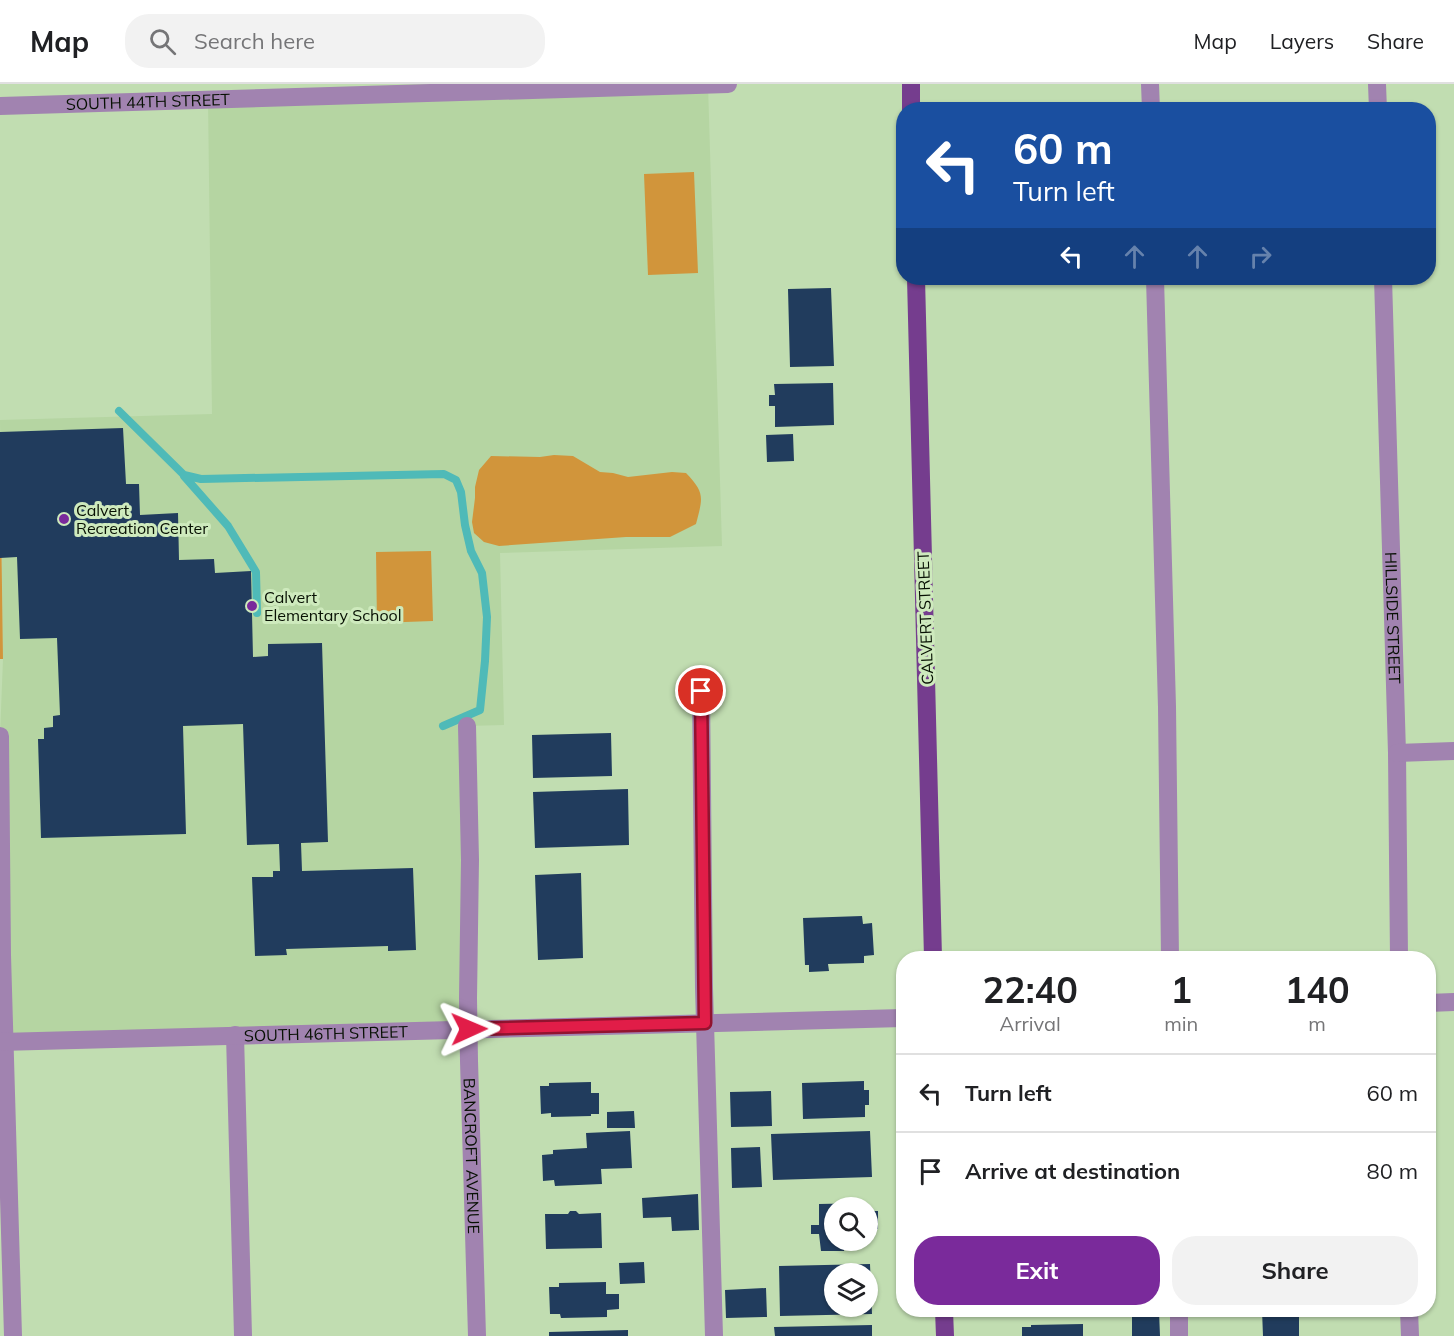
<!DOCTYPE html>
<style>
body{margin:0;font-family:Mulish,sans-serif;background:#f2f2f2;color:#202124;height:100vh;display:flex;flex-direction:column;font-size:22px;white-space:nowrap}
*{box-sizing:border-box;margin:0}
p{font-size:20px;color:#757577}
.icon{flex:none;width:33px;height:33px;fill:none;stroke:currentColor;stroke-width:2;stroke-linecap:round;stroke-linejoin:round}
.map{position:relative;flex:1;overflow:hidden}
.panel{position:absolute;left:896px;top:867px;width:540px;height:366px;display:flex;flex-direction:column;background:#fff;border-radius:24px;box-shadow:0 2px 4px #0004}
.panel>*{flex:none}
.guide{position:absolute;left:896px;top:18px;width:540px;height:183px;border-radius:24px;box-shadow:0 2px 4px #0004;background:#1a4fa0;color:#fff;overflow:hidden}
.tools{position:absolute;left:824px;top:1113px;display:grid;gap:12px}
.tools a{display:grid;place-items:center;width:54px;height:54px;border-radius:50%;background:#fff;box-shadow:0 2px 4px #0004;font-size:30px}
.pin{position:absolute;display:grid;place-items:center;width:51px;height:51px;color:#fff;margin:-26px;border:3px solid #fff;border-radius:50%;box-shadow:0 2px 6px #0007}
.me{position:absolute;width:66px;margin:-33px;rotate:89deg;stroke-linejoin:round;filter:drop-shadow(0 0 4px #0008)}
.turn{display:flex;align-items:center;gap:21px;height:126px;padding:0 18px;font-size:27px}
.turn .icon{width:78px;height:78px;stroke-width:2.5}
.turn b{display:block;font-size:42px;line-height:51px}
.lanes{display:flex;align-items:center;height:57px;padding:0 18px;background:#0003;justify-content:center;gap:30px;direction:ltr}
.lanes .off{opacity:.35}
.eta{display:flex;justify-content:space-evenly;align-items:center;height:102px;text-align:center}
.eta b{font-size:36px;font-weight:700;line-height:42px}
.primary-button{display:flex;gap:12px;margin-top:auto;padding:12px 18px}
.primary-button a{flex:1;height:69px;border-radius:24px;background:#7a2a9b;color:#fff;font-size:24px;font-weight:700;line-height:69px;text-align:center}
.primary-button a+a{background:#f2f2f2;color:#202124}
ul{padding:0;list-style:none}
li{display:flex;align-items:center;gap:18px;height:78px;padding:0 18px;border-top:2px solid #e0e0e0}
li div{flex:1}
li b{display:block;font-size:22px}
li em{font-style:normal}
header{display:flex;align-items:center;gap:36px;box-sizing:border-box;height:84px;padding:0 30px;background:#fff;border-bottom:2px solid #e0e0e0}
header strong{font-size:28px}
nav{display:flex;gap:33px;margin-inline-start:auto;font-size:21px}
.search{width:420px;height:54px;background:#f2f2f2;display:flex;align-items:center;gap:15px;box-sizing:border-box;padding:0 21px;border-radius:24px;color:#757577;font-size:22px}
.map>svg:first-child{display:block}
</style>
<header>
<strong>Map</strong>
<div class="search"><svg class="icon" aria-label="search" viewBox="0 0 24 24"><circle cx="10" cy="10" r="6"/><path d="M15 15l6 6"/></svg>Search here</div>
<nav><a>Map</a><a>Layers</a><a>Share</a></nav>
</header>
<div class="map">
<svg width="1454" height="1252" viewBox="0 0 1454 1252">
<rect width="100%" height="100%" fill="#c1ddb1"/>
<!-- built -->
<path fill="#b5d5a2" d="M708 1 722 462 500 469 504 641 467 642 469 945 5 958 0 652 3 575 0 336 212 330 208 16Z"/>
<!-- green -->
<path fill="#d1953b" d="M694 88 698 189 648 191 644 90Z
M0 359 3 575H0Z
M554 371 573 372 600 388 613 389 628 393 672 388 686 389C705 409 703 413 696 440L670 453H626L499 462 484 458 474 449 472 438 475 414V403L479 386 491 372 540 373Z
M431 467 433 537 377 539 376 468Z"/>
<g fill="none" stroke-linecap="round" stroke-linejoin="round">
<!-- stream -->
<path stroke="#4fbab8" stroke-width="8" d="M119 327 184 391 201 395 444 390 456 396 461 408 465 441 471 467 482 489 487 533 485 577 480 626 443 642
M184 392 228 442 256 488 257 529"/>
</g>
<!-- building -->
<path fill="#213c5d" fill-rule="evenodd" d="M831 204 834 282 790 283 788 205Z
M833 299 834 341 775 343V322H769V311H775L774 300Z
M123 344 126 400H139L140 431 178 429 179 476 214 475 215 489 251 487 253 573 268 572V560L322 559 328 758 301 759 302 787 413 784 416 866 388 867V862L286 865 287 871 255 872 252 793H273V787H280L279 760 247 761 243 640 183 642 186 750 41 754 38 655H44V644L53 643V632L60 631 57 554 20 555 17 473 0 474V348Z
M793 350 794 377 767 378 766 351Z
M611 649 612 692 533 694 532 651Z
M628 705 629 761 535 764 533 708Z
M581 789 583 874 538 876 535 791Z
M862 832 863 840 872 839 874 871 864 872V879L828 880 829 887 809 888V881H805L803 834Z
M864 997V1006H869V1021H865V1033L803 1035 802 999Z
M591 998V1009H599V1030H591V1032L551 1033V1029L541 1030 540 1002H549V999Z
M771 1007 772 1042 731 1043 730 1008Z
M634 1027 635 1044H607V1028Z
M630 1047 632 1084 601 1085 602 1100 555 1102 554 1096 543 1097 542 1071 553 1070V1066L587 1064 586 1049Z
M870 1047 872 1093 773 1096 771 1050Z
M760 1063 762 1103 732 1104 731 1064Z
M698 1110 699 1146 672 1147 671 1133 643 1134 642 1114Z
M867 1119 868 1124H834V1156H844V1167H821L819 1150H811V1141H819V1120Z
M570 1127H576L579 1130 601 1129 602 1164 546 1165 545 1130H568Z
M867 1127H878V1145L867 1146Z
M644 1178 645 1199 620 1200 619 1179Z
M870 1180 872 1230 780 1232 779 1182ZM834 1190H867V1222H834Z
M606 1198V1210H619V1225L607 1226V1233L561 1234 560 1230H550L549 1203H559V1199Z
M766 1204 767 1233 726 1234 725 1206Z
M1262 1226H1299V1252H1263Z
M1159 1227 1160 1252H1132V1228Z
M1083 1240V1252H1022V1243H1031V1241Z
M872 1241V1252H775L774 1243Z
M628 1246V1252H549V1248Z"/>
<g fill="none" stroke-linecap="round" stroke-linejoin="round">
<!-- minor -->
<g stroke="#a183b0" stroke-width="18">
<path d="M1150 0 1151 26"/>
<path d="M1377 0 1378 26"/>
<path id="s1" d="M0 22 728 0"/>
<path d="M1155 194 1167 623 1170 874"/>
<path id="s2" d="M1383 194 1397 669 1399 874"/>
<path d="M701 607 704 904 714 1252"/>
<path id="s3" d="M467 642 470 776 468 914 469 977 477 1252"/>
<path d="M0 652 2 871 13 1252"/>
<path d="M1397 669 1454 667"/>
<path d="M1428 919 1454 918"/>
<path d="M235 951 243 1252"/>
<path id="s4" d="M0 958 903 934"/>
<path d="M1179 1226V1252"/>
<path d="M1409 1226 1410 1252"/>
</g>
<!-- major -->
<path stroke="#753d8e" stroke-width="18" d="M911 0V26
M916 194 933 874
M944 1226 945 1252"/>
</g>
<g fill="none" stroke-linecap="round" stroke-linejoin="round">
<!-- route casing -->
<g stroke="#92132f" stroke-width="15">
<path id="route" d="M469 945 705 939 701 607"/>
</g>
<!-- route -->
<use href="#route" stroke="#e11d48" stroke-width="10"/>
</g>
<!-- markers -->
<g fill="#7a2a9b" stroke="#ceeabd" stroke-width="2">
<circle cx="64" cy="435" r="6"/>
<circle cx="252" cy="522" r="6"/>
</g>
<g text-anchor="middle" stroke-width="6" stroke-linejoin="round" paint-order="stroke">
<!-- street labels -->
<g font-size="16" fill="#071003" stroke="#ceeabd">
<text dy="6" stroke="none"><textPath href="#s1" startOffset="148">SOUTH 44TH STREET</textPath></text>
<text transform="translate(925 534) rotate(-92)" y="6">CALVERT STREET</text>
<text dy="6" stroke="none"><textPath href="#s2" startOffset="340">HILLSIDE STREET</textPath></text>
<text dy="6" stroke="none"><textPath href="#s4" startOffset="326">SOUTH 46TH STREET</textPath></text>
<text dy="6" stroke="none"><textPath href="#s3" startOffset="430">BANCROFT AVENUE</textPath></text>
</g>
<!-- poi labels -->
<g font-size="16" fill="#071003" stroke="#ceeabd" text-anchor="start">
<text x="76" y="432">Calvert<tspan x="76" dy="18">Recreation Center</tspan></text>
<text x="264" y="519">Calvert<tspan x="264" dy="18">Elementary School</tspan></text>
</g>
</g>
</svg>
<div class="tools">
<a><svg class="icon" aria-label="search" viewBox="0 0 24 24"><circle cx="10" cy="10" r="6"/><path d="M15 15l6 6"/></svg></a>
<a><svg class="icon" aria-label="layers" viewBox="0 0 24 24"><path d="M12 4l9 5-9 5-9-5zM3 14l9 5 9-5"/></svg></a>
</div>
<div class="pin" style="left:701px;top:607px;background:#d93025"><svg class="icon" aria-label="arrive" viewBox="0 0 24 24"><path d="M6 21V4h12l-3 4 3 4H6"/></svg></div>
<svg class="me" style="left:469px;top:945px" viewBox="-20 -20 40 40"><path d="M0-17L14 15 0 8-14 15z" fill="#e11d48" stroke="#fff" stroke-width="4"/></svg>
<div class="guide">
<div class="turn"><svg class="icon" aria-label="left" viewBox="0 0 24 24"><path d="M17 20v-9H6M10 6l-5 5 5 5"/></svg><div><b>60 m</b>Turn left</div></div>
<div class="lanes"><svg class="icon" aria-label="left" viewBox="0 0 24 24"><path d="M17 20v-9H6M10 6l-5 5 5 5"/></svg><svg class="icon off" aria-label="ahead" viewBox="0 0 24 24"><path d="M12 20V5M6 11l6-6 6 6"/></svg><svg class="icon off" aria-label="ahead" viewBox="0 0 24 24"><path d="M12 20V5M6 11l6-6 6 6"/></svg><svg class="icon off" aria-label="right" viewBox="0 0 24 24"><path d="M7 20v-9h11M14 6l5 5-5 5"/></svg></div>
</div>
<section class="panel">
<div class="eta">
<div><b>22:40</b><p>Arrival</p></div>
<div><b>1</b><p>min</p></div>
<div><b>140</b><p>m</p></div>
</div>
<ul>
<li><svg class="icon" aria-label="left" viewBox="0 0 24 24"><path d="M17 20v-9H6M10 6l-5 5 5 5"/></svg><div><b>Turn left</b></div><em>60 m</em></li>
<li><svg class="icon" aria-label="arrive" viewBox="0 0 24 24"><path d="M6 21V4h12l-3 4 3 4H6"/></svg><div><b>Arrive at destination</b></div><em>80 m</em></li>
</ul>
<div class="primary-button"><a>Exit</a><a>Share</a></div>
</section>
</div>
